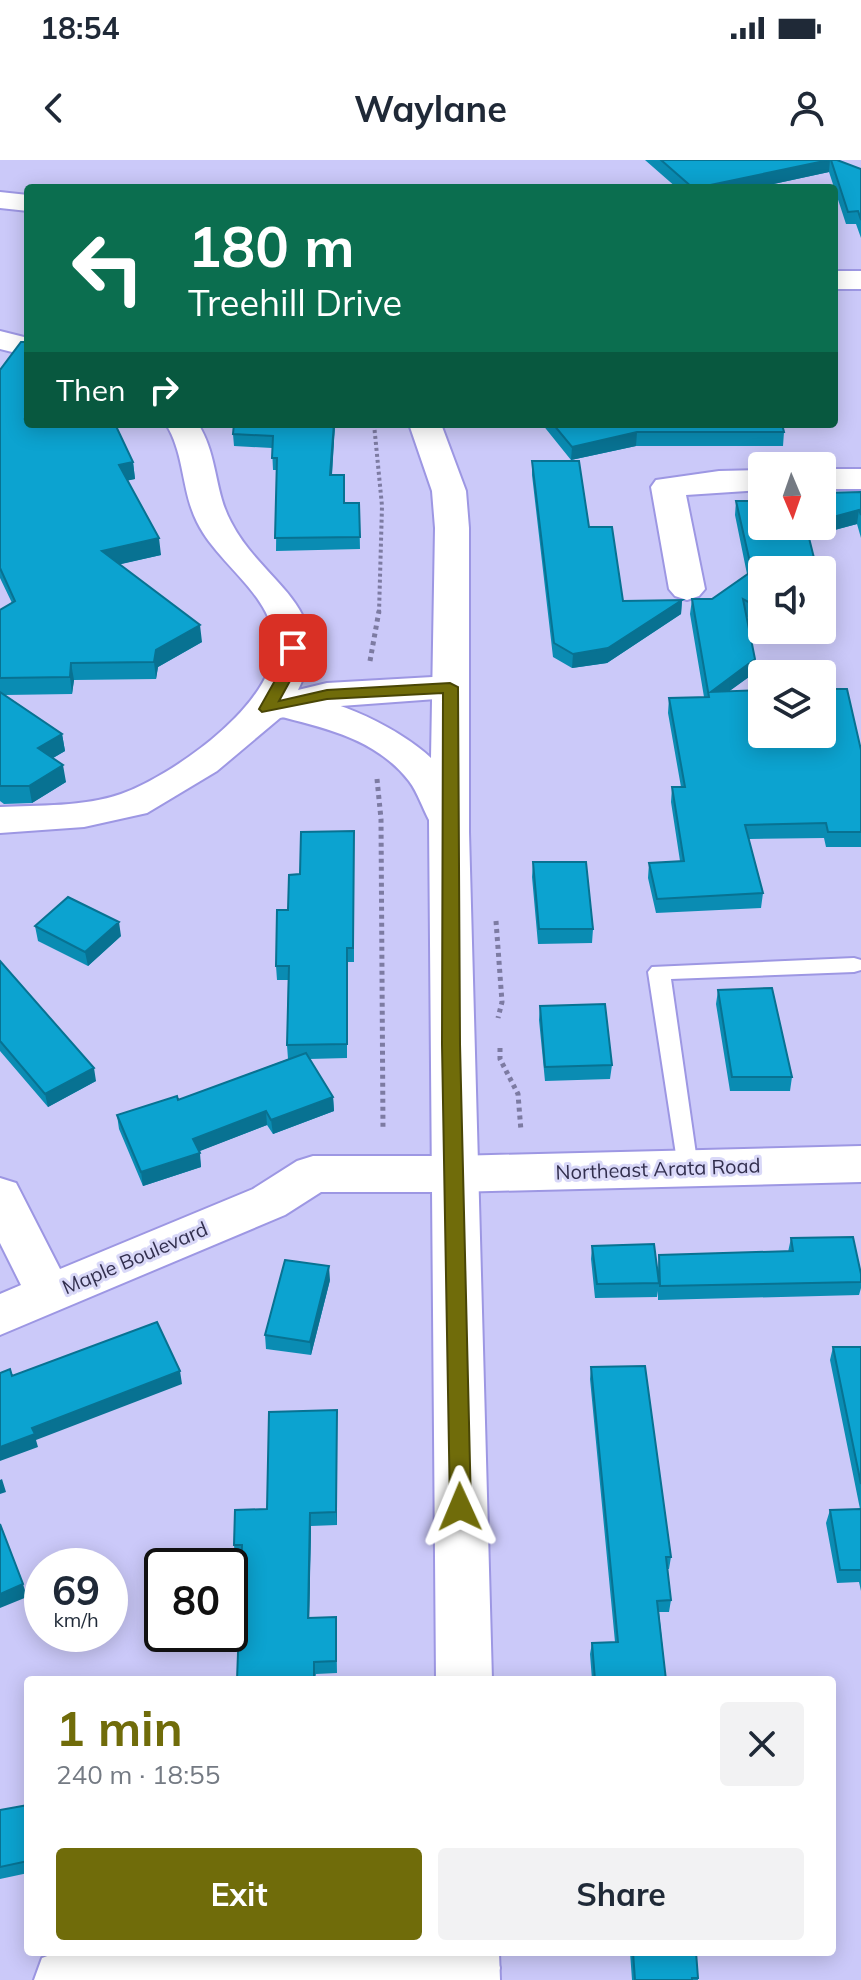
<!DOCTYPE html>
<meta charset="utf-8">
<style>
body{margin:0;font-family:Mulish,sans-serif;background:#f2f2f3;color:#1f2937;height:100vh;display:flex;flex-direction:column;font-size:30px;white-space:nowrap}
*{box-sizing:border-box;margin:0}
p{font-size:26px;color:#747a83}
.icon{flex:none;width:44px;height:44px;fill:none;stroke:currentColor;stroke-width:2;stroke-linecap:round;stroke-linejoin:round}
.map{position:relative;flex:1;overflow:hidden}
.drawer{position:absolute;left:24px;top:1516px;width:812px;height:280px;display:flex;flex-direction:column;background:#fff;border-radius:8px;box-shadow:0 4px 20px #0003}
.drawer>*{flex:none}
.guide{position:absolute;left:24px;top:24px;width:814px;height:244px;border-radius:8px;box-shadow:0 4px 20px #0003;background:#0b6e4f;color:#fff;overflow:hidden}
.needle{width:52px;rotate:178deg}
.tools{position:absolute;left:748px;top:292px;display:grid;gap:16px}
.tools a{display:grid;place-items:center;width:88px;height:88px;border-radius:8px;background:#fff;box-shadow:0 4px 20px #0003;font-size:40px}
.speed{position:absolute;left:24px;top:1388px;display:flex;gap:16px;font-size:40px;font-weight:700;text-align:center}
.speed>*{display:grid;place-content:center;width:104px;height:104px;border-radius:50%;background:#fff;box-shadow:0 4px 20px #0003;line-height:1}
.speed small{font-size:20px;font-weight:400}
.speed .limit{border:4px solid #111;border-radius:12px;background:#fff;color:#111}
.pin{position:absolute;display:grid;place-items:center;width:68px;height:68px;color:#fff;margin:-34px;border-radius:16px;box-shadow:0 4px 12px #0006}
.me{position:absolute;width:88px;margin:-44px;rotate:359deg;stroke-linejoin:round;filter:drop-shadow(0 0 6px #0008)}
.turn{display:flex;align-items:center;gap:28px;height:168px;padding:0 32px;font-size:36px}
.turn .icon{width:104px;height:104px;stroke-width:2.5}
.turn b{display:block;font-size:56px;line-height:68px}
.then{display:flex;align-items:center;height:76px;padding:0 32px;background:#0003;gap:16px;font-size:30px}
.round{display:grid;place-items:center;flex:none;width:84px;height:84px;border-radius:8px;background:#f2f2f3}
.head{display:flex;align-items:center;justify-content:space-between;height:136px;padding:0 32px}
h1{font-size:48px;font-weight:700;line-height:60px;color:#706c0a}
.primary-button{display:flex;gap:16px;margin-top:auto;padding:16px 32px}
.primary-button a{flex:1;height:92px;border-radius:8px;background:#706c0a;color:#fff;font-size:32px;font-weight:700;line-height:92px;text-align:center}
.primary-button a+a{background:#f2f2f3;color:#1f2937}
.status{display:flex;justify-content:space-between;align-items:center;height:56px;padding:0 40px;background:#fff;direction:ltr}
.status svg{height:22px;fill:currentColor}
header{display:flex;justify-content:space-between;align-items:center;height:104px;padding:0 32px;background:#fff;font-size:36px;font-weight:700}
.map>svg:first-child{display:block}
</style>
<div class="status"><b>18:54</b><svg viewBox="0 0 49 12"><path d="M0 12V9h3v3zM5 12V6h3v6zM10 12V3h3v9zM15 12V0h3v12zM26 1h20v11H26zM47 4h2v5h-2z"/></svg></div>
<header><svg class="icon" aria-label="back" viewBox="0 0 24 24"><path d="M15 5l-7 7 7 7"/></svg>Waylane<svg class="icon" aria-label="person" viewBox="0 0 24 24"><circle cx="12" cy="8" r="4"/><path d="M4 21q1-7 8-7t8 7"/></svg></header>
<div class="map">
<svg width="861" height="1820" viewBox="0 0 861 1820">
<rect width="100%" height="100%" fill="#cbc9f9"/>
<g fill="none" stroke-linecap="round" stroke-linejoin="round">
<!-- service casing -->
<g stroke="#9d97e3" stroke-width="4">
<path id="service" d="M854 798 861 800V810L854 812 671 819 698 1008 695 1014H679L648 812 652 807Z"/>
</g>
<!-- minor casing -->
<g stroke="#9d97e3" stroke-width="4">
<path id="minor" d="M834 111H861V129H834Z
M0 171 28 178V196L0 189Z
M166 264H198C218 295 214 331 231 362 263 425 339 447 298 530L327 523 450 516 463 519 468 527 463 535 450 538 327 547 280 558 217 611 147 653 84 667 0 673V647C39 645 84 647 121 634 174 615 289 536 273 471 263 429 216 401 197 362 181 330 185 295 166 264Z
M822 309H861V329H822Z
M762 310V330L686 335 705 429 699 436 687 440 675 436 669 429 651 327 656 320 719 311Z
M313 996H454L470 1001 477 1014 470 1027 454 1032H321L285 1055 0 1175V1134L21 1125 0 1083V1018L16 1023 60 1109 253 1029 297 1001Z
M58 1792H494L500 1808 495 1820H34L42 1798Z"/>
</g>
<!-- tertiary casing -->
<g stroke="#9d97e3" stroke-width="4">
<path id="tertiary" d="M861 986V1022L454 1032 438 1027 431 1014 438 1001 454 996Z"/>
</g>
<!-- trunk casing -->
<g stroke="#9d97e3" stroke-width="4">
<path id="trunk" d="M0 32 28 35V51L0 48Z
M409 264H441L466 331 469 368V672L492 1520H436L429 660C422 647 418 633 409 621 375 577 320 567 270 554L264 546 270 538C316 526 397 566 431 598L435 368 432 331Z
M439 1792H499L500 1820H440Z"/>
</g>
<!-- path-far1 -->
<path stroke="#7d7ba2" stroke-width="4" stroke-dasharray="3 3" stroke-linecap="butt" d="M374 264 382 346 379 453"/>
<!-- path -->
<path stroke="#7d7ba2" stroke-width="5" stroke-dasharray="4 4" stroke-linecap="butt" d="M370 501 379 451
M377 619 381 659 383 970
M496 761 502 842 498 858
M500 888V899L518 934 521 971"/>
<!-- service -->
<use href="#service" fill="#fff" fill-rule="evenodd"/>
<!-- minor -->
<use href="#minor" fill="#fff" fill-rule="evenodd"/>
<!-- tertiary -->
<use href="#tertiary" fill="#fff" fill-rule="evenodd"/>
<!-- trunk -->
<use href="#trunk" fill="#fff" fill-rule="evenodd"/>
</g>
<!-- wall -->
<path fill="#0a8cb3" d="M645 0H837L861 9V78L856 64H846L829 12 755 28H677Z
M0 210 28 264 133 302 135 319 128 320 161 395 120 404 202 482 158 507 156 519 74 520 72 534 5 535 62 574 65 591 53 598 66 622 32 643 4 644 0 641V450L12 443 0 418Z
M335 264 332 315 345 343H359L360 389 276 391 277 310H273L272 288 234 286 233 274Z
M542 264H782L784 272 783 286H636L571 300Z
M532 301 589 367 623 441 682 440 681 454 607 503 572 508 553 497 532 315Z
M861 332V378L857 364 809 377 762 410V464L746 457 755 499 753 514 729 531 861 590V687H826L824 678 749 679 763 733 761 748 656 753 648 718 649 703 680 701 671 642 672 627H681L668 553 669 538 704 537 690 454 692 439H712L747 414 735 355 736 341 762 366Z
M773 470H812L796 482Z
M354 671V802H347V898L309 899 333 937 334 951 273 974 267 965 199 991 201 1007 143 1026 119 969 117 955 178 940 288 899 287 885 288 820H277L276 806 288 750 300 714Z
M533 702 593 769 592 783 538 784 532 717Z
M35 766 121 776 88 806 38 781Z
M0 801 96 921 48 947 0 891Z
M718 830 792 917 790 931H730L716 844Z
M540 846 612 905 610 919 545 921 539 860Z
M791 1078 861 1114V1128L859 1135 658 1140V1131L657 1137 595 1138 591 1099 592 1086 658 1111 659 1095 788 1092Z
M330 1120 311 1195 266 1189 265 1175Z
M833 1187H861V1431L859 1422 837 1423 826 1363 830 1350 860 1349 830 1200Z
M591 1207 671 1397 669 1409H667L671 1440 669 1452H659L666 1520H592L590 1494 592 1483 615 1482 590 1219Z
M337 1264V1365L311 1366 309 1458 336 1457 337 1513 316 1514 315 1520H237L242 1397H235L234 1385 267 1349Z
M28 1645V1713L0 1719V1650Z
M630 1792H696L698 1820H632Z"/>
<!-- shaded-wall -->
<path fill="#087292" d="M830 0 829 12 755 28H696Z
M334 264H335L331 328 330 315Z
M637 272 636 286 571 300 572 287Z
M133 302 135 319 121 322 119 305Z
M859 350 857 364 804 378 805 366H822V360Z
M159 378 161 395 104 408 102 391Z
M682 440 681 454 607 503 572 508 573 494Z
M826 447 824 461 822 463V450Z
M200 465 202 482 158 507 156 519 154 502 156 490Z
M798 470H812L796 482Z
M755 499 753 514 709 546 711 532Z
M71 503 74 520 72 534 70 517Z
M62 574 65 591 41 605 38 588Z
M63 605 66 622 32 643 29 626Z
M119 762 121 776 88 806 85 792Z
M94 908 96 921 48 947 45 934Z
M333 937 334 951 273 974 271 960Z
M266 951 267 965 195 993 193 979Z
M200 993 201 1007 143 1026 141 1012Z
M329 1106 330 1120 311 1195 310 1182Z
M180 1211 182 1224 36 1280 38 1287 0 1301V1287L32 1268Z
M337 1250V1365L336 1352Z
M2 1319 6 1332 0 1334V1320Z
M310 1353 311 1366 309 1470 308 1458Z
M23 1424 27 1437 0 1448V1434Z"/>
<!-- building -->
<path fill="#0ca3d0" stroke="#087292" stroke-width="2" d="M661 0H829L696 28H693Z
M831 0H837L861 9V60L858 51 848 52Z
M28 176V254L26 257 28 256V264H115L133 302 119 305 159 378 102 391 200 465 156 490 154 502 71 503 70 517 0 518V450L15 441 0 408V210L21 182H27Z
M234 264H334L330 315H344V343H359L360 377 275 378 277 298H272L273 276 233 274Z
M553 264H782L784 272H637L572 287Z
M532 301H579L589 367H612L623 441 682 440 608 488 573 494 554 483Z
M861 332V355L859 350 822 360V333Z
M736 341H762V366H806L817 410H762V449L743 439 755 499 711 532 762 530V574H822V529H847L861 590V672H828L826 663 745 665 763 733 657 739 649 703 684 701 672 627H685L669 538 709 537 692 439H712L752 411Z
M822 429 826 447 822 450Z
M0 532 62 574 38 588 63 605 29 626H0Z
M354 671 353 788H347V884L287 885 289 806H276L277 750H288L289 715 300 714 301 672Z
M533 702H586L593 769H539Z
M68 737 119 762 85 792 35 766Z
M0 801 94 908 45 934 0 881Z
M772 828 792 917H732L718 830Z
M605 844 612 905 545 907 540 846Z
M306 893 333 937 271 960 266 951 193 979 200 993 141 1012 117 955 177 936 178 940Z
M853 1077 861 1114V1122L660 1126 659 1095 793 1091 791 1078Z
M654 1084 659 1123 597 1124 592 1086Z
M285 1100 329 1106 310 1182 265 1175Z
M157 1162 180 1211 32 1268 35 1274 0 1287V1213L10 1209 12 1216Z
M833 1187H861V1324Z
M645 1206 671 1397H666L671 1440 657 1441 666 1520H595L592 1483 618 1482 591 1207Z
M337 1250 336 1352 310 1353 308 1458 336 1457V1501L314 1502V1520H237L242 1385H234L235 1350 267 1349 269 1252Z
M861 1349V1410H840L830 1350Z
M0 1364 23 1424 0 1434Z
M28 1645V1701L0 1707V1650Z
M633 1792H696L698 1818H692V1820H635Z"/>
<!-- route -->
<path fill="#706c0a" stroke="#494606" stroke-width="2" d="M293 483 300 488 296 510 279 541 327 530 450 523 458 527 460 884 471 1347 468 1353 460 1356 453 1353 450 1347 442 884 443 533 327 539 262 552 259 549 281 510 285 488Z"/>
<g text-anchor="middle" stroke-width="6" stroke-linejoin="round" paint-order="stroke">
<!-- street labels -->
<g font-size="20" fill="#322f4e" stroke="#d9d8f8">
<text transform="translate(658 1009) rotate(-2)" y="7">Northeast Arata Road</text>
<text transform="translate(135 1098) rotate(-23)" y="7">Maple Boulevard</text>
</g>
</g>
</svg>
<div class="tools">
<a><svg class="needle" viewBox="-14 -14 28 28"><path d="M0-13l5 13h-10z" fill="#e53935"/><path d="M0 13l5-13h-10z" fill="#747a83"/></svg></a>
<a><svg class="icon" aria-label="sound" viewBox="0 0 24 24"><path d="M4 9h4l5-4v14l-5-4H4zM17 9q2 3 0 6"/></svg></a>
<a><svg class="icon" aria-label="layers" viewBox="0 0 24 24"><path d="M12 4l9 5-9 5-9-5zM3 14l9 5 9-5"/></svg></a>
</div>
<div class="speed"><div>69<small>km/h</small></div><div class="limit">80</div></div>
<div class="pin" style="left:293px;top:488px;background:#d93025"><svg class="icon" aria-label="arrive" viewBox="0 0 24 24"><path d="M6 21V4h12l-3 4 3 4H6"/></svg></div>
<svg class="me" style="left:460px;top:1347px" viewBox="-20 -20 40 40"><path d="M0-17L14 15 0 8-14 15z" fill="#706c0a" stroke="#fff" stroke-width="4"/></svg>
<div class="guide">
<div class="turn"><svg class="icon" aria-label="left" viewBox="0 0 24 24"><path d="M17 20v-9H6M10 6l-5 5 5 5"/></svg><div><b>180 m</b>Treehill Drive</div></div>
<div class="then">Then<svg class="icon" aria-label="right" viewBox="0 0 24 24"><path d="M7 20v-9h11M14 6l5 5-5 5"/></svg></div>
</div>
<section class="drawer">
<div class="head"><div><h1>1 min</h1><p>240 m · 18:55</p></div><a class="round"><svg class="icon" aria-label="close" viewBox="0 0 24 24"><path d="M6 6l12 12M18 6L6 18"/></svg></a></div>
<div class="primary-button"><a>Exit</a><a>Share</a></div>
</section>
</div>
